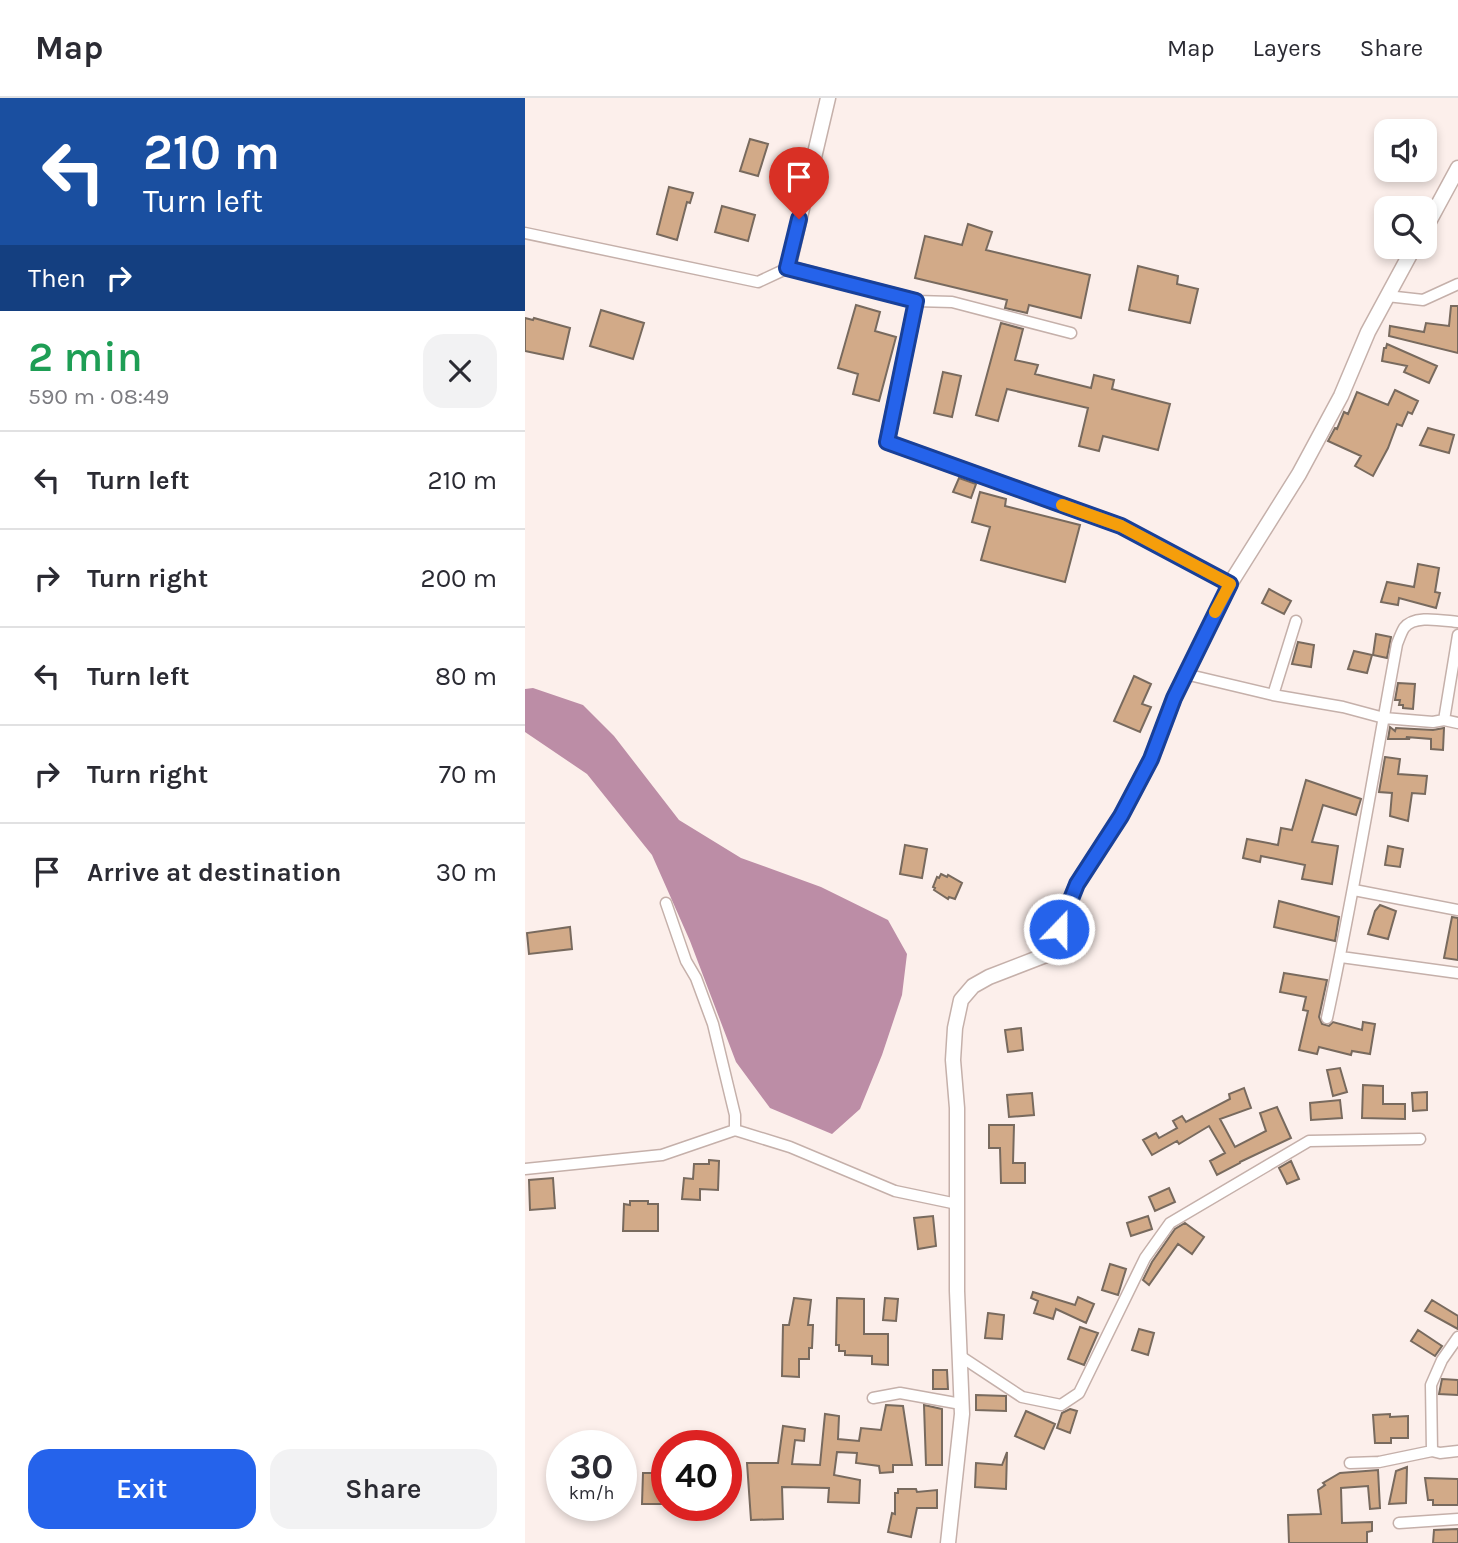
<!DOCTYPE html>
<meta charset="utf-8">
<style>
body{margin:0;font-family:Karla,sans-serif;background:#f2f2f3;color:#2b2b33;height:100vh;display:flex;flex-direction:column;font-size:26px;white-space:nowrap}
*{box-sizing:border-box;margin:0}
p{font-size:23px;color:#7c7c81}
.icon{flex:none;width:38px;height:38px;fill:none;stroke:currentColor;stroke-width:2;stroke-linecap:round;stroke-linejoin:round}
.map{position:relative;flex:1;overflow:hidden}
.sheet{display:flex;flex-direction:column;background:#fff;width:525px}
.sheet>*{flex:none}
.banner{background:#1a4fa0;color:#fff;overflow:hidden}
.tools{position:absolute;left:849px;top:21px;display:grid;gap:14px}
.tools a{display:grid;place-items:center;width:63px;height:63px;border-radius:14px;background:#fff;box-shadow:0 4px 10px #0003;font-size:35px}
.speed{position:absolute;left:21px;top:1332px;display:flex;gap:14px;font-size:35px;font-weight:700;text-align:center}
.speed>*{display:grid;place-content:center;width:91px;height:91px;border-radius:50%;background:#fff;box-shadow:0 4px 10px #0003;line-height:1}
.speed small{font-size:18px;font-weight:400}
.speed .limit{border:10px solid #d22;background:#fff;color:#111}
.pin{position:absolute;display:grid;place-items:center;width:60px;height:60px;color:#fff;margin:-72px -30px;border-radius:50% 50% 50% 0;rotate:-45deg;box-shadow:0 0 7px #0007}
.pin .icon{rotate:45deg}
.me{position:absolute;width:77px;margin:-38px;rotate:22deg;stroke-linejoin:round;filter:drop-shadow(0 0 5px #0008)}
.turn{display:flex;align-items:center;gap:24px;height:147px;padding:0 28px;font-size:32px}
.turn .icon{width:91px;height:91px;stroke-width:2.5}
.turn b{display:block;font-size:49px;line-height:60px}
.then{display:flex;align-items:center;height:66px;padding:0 28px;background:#0003;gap:14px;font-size:26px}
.round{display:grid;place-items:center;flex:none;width:74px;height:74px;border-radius:21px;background:#f2f2f3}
.head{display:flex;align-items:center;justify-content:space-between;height:119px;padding:0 28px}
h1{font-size:42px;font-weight:600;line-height:52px;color:#1e9e55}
.action{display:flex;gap:14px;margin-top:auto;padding:14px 28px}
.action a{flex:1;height:80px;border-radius:21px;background:#2563eb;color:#fff;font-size:28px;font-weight:600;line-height:80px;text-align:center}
.action a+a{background:#f2f2f3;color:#2b2b33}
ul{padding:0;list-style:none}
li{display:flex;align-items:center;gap:21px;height:98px;padding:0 28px;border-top:2px solid #e1e1e2}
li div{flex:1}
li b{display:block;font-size:26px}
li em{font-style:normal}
header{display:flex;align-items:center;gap:42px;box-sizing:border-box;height:98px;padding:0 35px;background:#fff;border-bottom:2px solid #e1e1e2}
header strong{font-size:33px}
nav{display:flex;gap:38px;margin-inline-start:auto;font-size:24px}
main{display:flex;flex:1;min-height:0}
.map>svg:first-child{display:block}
</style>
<header>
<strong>Map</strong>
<nav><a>Map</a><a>Layers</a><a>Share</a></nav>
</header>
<main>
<section class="sheet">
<div class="banner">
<div class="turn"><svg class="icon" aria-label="left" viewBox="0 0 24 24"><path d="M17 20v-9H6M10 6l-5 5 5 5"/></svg><div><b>210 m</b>Turn left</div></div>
<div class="then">Then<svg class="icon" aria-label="right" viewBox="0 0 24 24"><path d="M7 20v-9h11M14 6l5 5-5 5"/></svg></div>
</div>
<div class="head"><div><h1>2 min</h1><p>590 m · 08:49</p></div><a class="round"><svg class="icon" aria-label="close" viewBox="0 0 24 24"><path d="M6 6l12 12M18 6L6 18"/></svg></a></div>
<ul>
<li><svg class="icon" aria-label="left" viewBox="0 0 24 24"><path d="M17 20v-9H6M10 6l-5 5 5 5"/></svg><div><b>Turn left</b></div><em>210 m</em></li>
<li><svg class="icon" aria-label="right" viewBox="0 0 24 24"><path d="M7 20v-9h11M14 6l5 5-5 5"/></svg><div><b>Turn right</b></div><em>200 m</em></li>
<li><svg class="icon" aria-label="left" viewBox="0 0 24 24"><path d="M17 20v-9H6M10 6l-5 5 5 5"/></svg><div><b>Turn left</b></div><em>80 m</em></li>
<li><svg class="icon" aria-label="right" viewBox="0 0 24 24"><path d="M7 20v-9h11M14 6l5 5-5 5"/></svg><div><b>Turn right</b></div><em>70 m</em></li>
<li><svg class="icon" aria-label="arrive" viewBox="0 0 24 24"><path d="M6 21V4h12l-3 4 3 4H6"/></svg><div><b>Arrive at destination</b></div><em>30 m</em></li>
</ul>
<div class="action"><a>Exit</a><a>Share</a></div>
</section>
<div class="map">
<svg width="933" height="1445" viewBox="0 0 933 1445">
<rect width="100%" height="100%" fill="#fcefeb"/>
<!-- water -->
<path fill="#bc8da6" d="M8 590 58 607 89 638 154 722 216 760 296 789 363 822 382 856 377 897 357 957 335 1011 307 1036 245 1010 211 964 165 843 127 757 62 676 0 634V591Z"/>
<!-- building -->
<path fill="#d2aa88" stroke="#786a5e" stroke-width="2" d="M225 41 243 46 233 78 215 73Z
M144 89 168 95 165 105 162 104 152 142 132 136Z
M197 108 230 117 223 143 190 134Z
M443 126 467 134 461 152 565 177 556 220 504 207 502 215 480 210 482 202 390 180 400 138 437 147Z
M613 168 653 178 652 186 673 191 665 225 604 212Z
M331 207 355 214 350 233 371 239 354 303 328 296 333 276 313 270Z
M926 208H933V255L864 238 865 228 899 234 901 225 924 228Z
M76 212 119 225 108 261 65 248Z
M0 220 8 222 9 220 45 230 38 261 0 253Z
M476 225 498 231 490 262 513 267 510 276 566 290 569 277 589 282 587 291 645 306 633 352 578 338 574 353 554 348 563 310 482 291 473 323 451 317Z
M862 246 912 268 904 285 879 274 882 268 857 263 859 250H861Z
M418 274 436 278 427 319 409 315Z
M870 292 893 303 887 316 883 314 877 328 872 326 863 350 848 378 830 368 836 358 803 343 810 330 812 331 819 314 823 316 832 294 863 307Z
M903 330 929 337 924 355 895 347Z
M434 380 451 386 446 400 428 394Z
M455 394 481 401 480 408 555 427 540 484 456 462 465 429 447 424Z
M893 466 914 470 910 494 915 495 911 510 874 500 873 507 856 504 862 484 889 489Z
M744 491 766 503 759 516 737 505Z
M851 536 866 539 862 560 848 557Z
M773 544 789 547 786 569 767 566Z
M829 553 847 557 842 575 823 571Z
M609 578 626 586 617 606 626 609 615 634 589 623Z
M873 585 890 586 888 611 878 610V607H874L875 602H870Z
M865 629 870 633 871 630 908 632 919 630 918 652 906 651V641L881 639 885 641H863Z
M860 659 875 661 873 676 902 678 900 696 887 695 883 723 865 718 867 695 854 694Z
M781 682 836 701 831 717 798 707 787 744 813 748 807 786 777 781 780 767 736 758 735 764 718 760 722 741 753 747 756 730 767 732Z
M380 747 402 751 397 780 375 776Z
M863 748 878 751 875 769 860 767Z
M416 776 422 779 423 777 437 785 430 801 424 799 423 801 409 792 410 790 408 789 412 779 414 780Z
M754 803 814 819 810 843 749 829Z
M855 807 871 813 863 841 843 836 850 813Z
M927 819 933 820V862L919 860Z
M45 829 47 851 4 856 2 835Z
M759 875 802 882 794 919 797 926 804 928 808 924 837 932 838 924 850 926 845 956 827 953 826 957 794 949 792 956 774 952 783 913 778 912 781 899 755 894Z
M496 930 498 952 483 954 480 932Z
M815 970 822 994 808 998 802 972Z
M838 987 858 988V1006H880V1021L837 1020Z
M719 990 726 1010 695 1021 710 1049 741 1033 735 1015 752 1009 766 1040 715 1064V1065L692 1077 685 1063 700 1055 684 1028 654 1046 652 1043 627 1057 618 1042 631 1035 634 1040 652 1030 648 1023 657 1018 661 1024 705 1001 704 996Z
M902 994V1012L888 1013 887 995Z
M507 995 509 1017 484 1019 482 997Z
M815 1002 817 1020 786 1022 785 1005Z
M464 1027H489L488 1065H500V1085H476L475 1050H464Z
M184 1062 194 1063 193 1092 175 1091V1102L157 1101 159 1080 168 1081 169 1066H184Z
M766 1063 774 1081 762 1086 754 1070Z
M28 1080 30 1110 5 1112 4 1082Z
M644 1090 650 1104 630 1113 624 1099Z
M105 1103H123V1106H133V1133H98L99 1106 105 1107Z
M408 1118 411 1148 393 1151 389 1120Z
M623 1118 627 1131 606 1138 602 1125Z
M660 1125 679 1139 667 1156 653 1146 624 1187 618 1182 627 1164 650 1131Z
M585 1166 601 1171 593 1197 577 1192Z
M508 1194 550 1207 553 1199 569 1206 561 1225 531 1211 528 1221 509 1215 513 1203 506 1200Z
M269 1200 286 1202 283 1227H288L287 1250H284V1261H274V1279L257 1278 258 1227H264Z
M312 1200 339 1201V1236H363V1267L347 1266V1258L320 1257V1253H314V1247H311Z
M360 1200 373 1201 371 1223 358 1222Z
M907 1202 933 1218V1231L900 1213Z
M463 1215 479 1217 477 1241 460 1240Z
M555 1229 573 1235 559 1267 543 1261Z
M614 1231 629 1235 623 1257 607 1252Z
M893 1232 917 1248 910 1258 886 1243Z
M408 1272H422L423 1291H408Z
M917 1281 933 1282V1297L914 1296Z
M451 1297 481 1298V1313L451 1312Z
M361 1307 378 1308 387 1367H368V1374L355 1375 354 1368 331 1365 332 1355 312 1354 309 1377 335 1382 334 1405 303 1404 304 1390 257 1389 258 1421 226 1422 222 1365H253L258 1328 280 1331 279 1343 270 1342 267 1366 295 1367 300 1316 314 1318 313 1341 334 1343 336 1330 356 1332Z
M399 1307 417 1311V1367H401Z
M545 1311 552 1313 545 1335 532 1330 537 1315Z
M501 1313 530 1326 519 1351 490 1338Z
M865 1316V1319L883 1318V1340H866V1345H850L848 1317Z
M482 1354 481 1391 450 1389 451 1365 477 1367Z
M882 1369 881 1405 864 1406 871 1373Z
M853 1372 855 1410 845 1411 843 1388 816 1390 817 1425 847 1424V1433L842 1434V1445H764L763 1417 796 1416 793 1392 800 1387 798 1385 815 1375Z
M118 1375H138L137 1406H117Z
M900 1380 933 1381V1407H908V1402H903Z
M373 1391H391L392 1394 412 1392V1410H392L386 1439 363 1434 367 1415 370 1416V1395H373Z
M933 1431V1445H908L909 1432Z"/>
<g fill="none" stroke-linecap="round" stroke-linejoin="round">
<!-- street casing -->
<g stroke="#c5b0aa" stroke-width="13">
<path id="street" d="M0 135 233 184 263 170
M862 198 898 202 933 186
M391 203 427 204 546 235
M660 576 748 597 818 609 859 620 908 624 919 622 933 625
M748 597 771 523
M919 622 933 537
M829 792 933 812
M141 805 161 863 171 880 188 926 210 1017V1032
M816 859 933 875
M802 920C829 796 849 671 872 546 874 541 876 535 879 530 889 516 919 523 933 524
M0 1071 137 1057 210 1032 265 1049 370 1093 432 1106
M435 1258 497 1299 536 1307 554 1295 620 1160 645 1125 784 1043 895 1041
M348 1300 375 1295 436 1306
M907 1353 906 1287 917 1262 933 1239
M825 1365 854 1364 907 1353 915 1355 933 1353
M874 1425 933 1421"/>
</g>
<!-- secondary casing -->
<g stroke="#c5b0aa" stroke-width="17">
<path id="secondary" d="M303 0 263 170 391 203 362 344 596 428 705 486
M900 131 933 70
M423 1445 437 1316 432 1193V1010L428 962 430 930 436 902 448 888 464 879 521 857 552 786 596 718 626 661 649 600 705 486 774 376 816 298 843 234 889 149"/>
</g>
<!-- street -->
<use href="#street" stroke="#fff" stroke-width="10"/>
<!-- secondary -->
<use href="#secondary" stroke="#fff" stroke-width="14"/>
</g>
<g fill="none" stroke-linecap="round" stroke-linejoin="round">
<!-- route casing -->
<g stroke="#184099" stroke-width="18">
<path id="route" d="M274 121 262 170 391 203 362 344 596 428 705 486 649 600 626 661 596 718 552 786 534 831"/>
</g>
<!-- route -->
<use href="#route" stroke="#2563eb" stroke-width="12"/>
<!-- slow -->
<path stroke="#f59e0b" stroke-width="12" d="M537 407 596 428 705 486 690 514"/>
</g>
</svg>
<div class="tools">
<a><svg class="icon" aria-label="sound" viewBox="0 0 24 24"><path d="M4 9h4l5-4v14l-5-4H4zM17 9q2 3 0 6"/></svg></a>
<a><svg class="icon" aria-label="search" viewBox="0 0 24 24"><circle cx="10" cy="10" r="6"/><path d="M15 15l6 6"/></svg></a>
</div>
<div class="speed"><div>30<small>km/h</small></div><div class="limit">40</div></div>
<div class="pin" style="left:274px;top:121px;background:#d93025"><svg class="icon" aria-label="arrive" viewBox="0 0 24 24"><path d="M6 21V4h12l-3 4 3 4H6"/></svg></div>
<svg class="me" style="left:534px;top:831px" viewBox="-20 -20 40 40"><circle r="17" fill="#2563eb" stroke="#fff" stroke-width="3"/><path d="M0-11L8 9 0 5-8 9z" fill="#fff"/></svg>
</div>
</main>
